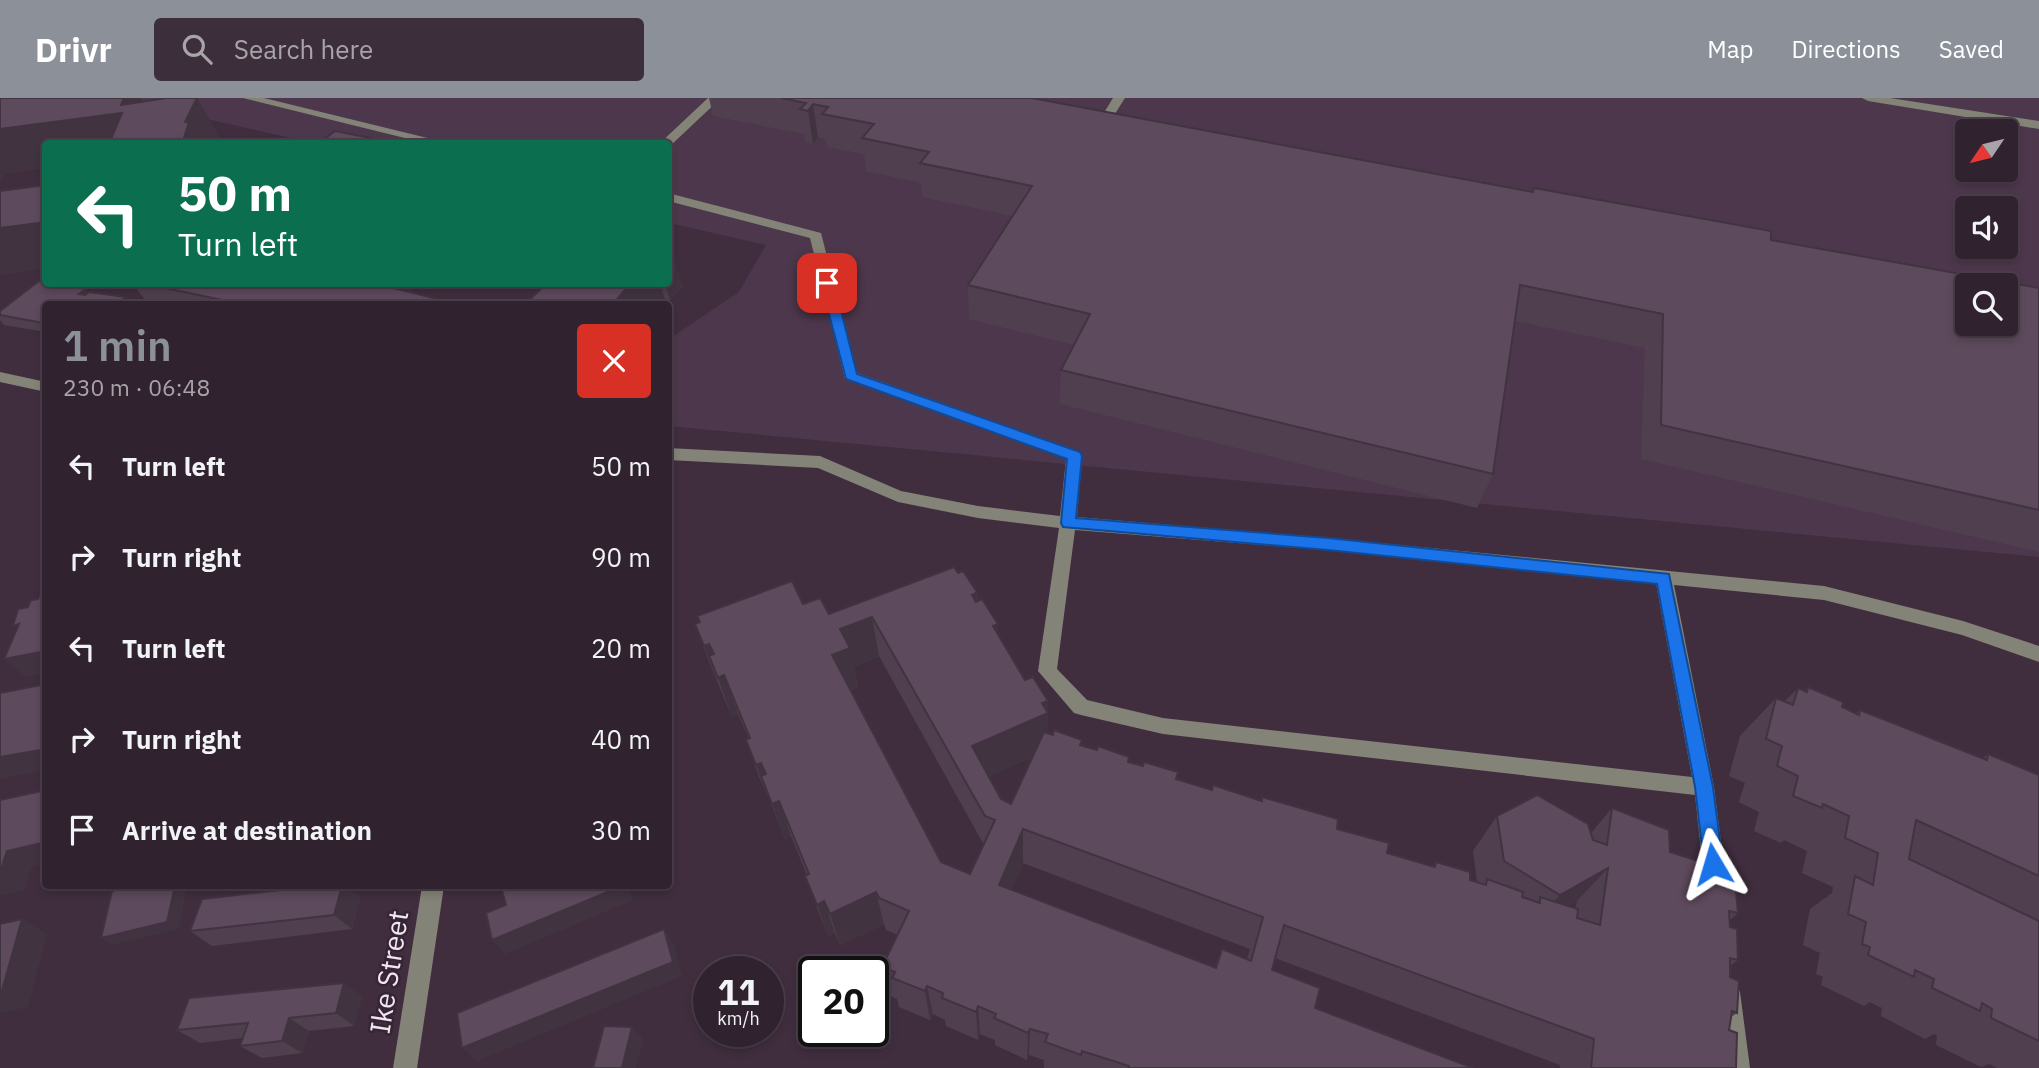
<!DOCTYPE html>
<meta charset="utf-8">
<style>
body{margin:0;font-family:"IBM Plex Sans",sans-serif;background:#3c2f3b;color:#f1f3f6;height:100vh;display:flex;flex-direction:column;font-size:26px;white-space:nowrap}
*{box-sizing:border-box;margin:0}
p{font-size:23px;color:#a8a4aa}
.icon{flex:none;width:38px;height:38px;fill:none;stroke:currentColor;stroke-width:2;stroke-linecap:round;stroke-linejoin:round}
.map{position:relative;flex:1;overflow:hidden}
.panel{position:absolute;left:42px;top:203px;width:630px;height:588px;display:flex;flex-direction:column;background:#30222f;border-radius:7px;box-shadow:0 4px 10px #0003,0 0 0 2px #4b3f4b}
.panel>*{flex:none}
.hud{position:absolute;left:42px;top:42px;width:630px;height:147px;border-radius:7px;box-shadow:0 4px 10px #0003,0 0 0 2px #4b3f4b;background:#0b6e4f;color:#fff;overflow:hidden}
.needle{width:46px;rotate:235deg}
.controls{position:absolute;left:1955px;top:21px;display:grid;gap:14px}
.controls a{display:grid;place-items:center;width:63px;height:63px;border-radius:7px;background:#30222f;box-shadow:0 4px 10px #0003,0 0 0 2px #4b3f4b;font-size:35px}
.speed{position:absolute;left:693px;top:858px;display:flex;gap:14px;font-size:35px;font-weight:700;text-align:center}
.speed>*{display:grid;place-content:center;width:91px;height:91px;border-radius:50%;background:#30222f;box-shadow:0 4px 10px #0003,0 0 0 2px #4b3f4b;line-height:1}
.speed small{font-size:18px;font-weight:400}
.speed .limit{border:4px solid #111;border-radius:10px;background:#fff;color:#111}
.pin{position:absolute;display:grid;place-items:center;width:60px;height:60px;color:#fff;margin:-30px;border-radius:14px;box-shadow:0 4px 10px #0006}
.me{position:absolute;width:77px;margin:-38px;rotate:353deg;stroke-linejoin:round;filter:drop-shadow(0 0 5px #0008)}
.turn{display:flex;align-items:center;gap:24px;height:147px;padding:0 21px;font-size:32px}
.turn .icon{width:91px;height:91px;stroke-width:2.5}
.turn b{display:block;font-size:49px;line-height:60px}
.round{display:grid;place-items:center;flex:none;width:74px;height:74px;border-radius:7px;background:#3c2f3b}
.headline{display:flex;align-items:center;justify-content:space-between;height:119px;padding:0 21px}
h1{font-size:42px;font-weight:600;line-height:52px;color:#8c9099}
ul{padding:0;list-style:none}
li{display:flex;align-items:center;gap:21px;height:91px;padding:0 21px}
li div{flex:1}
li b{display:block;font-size:26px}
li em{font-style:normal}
header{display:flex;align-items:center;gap:42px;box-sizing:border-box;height:98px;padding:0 35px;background:#8c9099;color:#fff}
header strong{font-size:33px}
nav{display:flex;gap:38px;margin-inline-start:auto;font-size:24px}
.search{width:490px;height:63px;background:#3c2f3b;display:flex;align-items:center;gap:18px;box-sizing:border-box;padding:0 24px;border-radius:7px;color:#a8a4aa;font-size:26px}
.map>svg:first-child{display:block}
</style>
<header>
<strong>Drivr</strong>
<div class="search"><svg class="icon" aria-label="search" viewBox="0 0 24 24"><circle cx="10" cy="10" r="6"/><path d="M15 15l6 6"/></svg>Search here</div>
<nav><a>Map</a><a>Directions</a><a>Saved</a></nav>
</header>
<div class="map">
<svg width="2039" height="970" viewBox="0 0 2039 970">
<rect width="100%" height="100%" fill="#402e3f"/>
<!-- built -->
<path fill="#4d374c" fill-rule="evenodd" d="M112 0H2039V459L669 328V241L739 194 766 147 669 125 668 46 314 45ZM1967 33H2006V72H1967ZM1967 110H2006V149H1967ZM1967 187H2006V226H1967Z"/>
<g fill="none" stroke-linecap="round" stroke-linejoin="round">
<!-- minor -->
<path fill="#838377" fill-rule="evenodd" d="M243 0H264L452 46H429Z
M708 0H721L669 49 668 46H659Z
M1113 0H1125L1104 33H1096L1094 31Z
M1862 0H1890L2039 23V31L1868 3Z
M668 95 821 135 857 275 1080 354 1082 358 1077 419 1327 440 1824 488 1963 523 2039 548V564L1962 537 1824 502 1674 487 1714 689 1727 790 1724 797 1716 800 1708 797 1705 790 1695 697 1163 636 1081 617 1074 615 1038 573 1059 430 978 420 898 404 818 370 668 362V350L820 358 901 393 978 408 1060 418 1066 361 845 281 810 140 668 103ZM1075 432 1327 452 1656 485 1692 679 1163 620 1087 602 1057 571Z
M0 274 46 284V294L0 284Z
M422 788H444L417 970H393Z
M1729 883 1737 886 1740 894 1750 970H1726L1718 894 1721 886Z"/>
</g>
<!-- wall -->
<path fill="#50404f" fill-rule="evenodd" d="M709 0H1032L1532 93 1534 90 1771 142 2039 190V454L1641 361 1645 250 1515 223 1493 376 1477 410 1060 306 1061 272 1074 247 969 221 968 187 1013 118 922 99 921 85 866 73 864 56 827 49 826 41 818 39 813 46 805 44 804 36 713 18Z
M681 184 682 189 670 202 542 189 541 186H668Z
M133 186H418L408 194 458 206H148Z
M89 194 46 206V234L4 227 0 222V213Z
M977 494 978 503 998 526V537L1025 582 1048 603 1047 635 1176 681 1211 692 1261 703 1262 699 1337 731 1387 755 1433 769 1436 764 1470 782 1477 784 1473 753 1497 718 1591 735 1612 710 1670 754 1731 781 1738 815 1730 822V829L1738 862 1730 868V879L1737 915 1731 919 1729 932 1736 970H1560V967L1275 860 1272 872 1315 910 1473 970H1044V962L1029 957 1027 962 995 947V942L980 936 978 942 946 928 945 922 933 916 930 922 899 909 897 901 890 898 882 869 898 837 886 832 884 826 840 847 835 835 828 838 817 810 805 778 807 777 791 738 785 741 770 703 759 679 746 642 749 641 738 616 732 619 710 566 695 526 699 524 697 518 803 506 829 516ZM879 558 984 747 970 776 941 764 851 592 858 589 854 569ZM1032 659 1011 706 1001 701 989 678ZM1023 765 1250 851 1247 861 1222 851 1215 869 1011 792ZM1577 803 1575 811 1568 808Z
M1808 589 1842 609 1856 615 1860 612 1983 660 1988 656 2039 677V970H1997L1989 966 1981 969 1936 947 1937 938 1934 936 1925 941 1881 918 1882 910 1870 904 1864 908 1821 887 1823 879 1816 876 1820 855 1803 847 1810 811 1832 795 1833 789 1802 775 1807 753 1784 742 1781 745 1754 733 1759 714 1739 704 1745 685 1729 678 1740 638 1776 600 1785 603 1798 590 1805 593Z
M315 788H346L360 799 352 831 212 848 190 833Z
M362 898 354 928 309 933 302 955 262 960 240 948 243 940 200 945 177 932Z"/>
<!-- shaded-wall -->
<path fill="#413440" d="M124 0H140L159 30 121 7Z
M197 0 221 41 219 46H182L185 24Z
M813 6 818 39 813 46 808 13Z
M122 15 142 46H46V70L5 76 2 81 0 82V31Z
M46 124V170L0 177V130Z
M669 142 682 189 670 202 665 186H668V143Z
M356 186H418L393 206Z
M630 186H660L665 201 661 206H613Z
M86 191 94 201 79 196Z
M126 199 131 206H117Z
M977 494 979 534 972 497Z
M872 519 879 558 854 569 858 589 841 596 832 557 840 531Z
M998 526 999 565 993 528Z
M709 546 721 579 724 577 738 616 732 619 718 580 709 558 719 587 704 548Z
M46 553V575L26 579 4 561Z
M1048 603 1047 652 974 685 972 648Z
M46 651V672L0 681V659Z
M761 665 774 701 761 678 769 703 756 667Z
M779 703 791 738 785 741 772 706Z
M1023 731V765L1000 820 999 787Z
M46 744V765L32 768 25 792 0 798V775L7 753Z
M1608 770 1577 803 1531 829 1560 797Z
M175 788H187L179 831 113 847 101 840Z
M342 788H346L360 799 352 831 334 817Z
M622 788H628L633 802 505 856 492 842Z
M876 794 884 826 840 847 830 816Z
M824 803 835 835 828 838 817 807Z
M22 821 47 836 28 909 0 915V896Z
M664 831 674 846 682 878 477 963 462 950Z
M344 885 362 898 354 928 336 915Z
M927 888 933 916 930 922 925 893Z
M978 908 980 936 978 942 976 914Z
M289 920 309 933 302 955 282 943Z
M632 929 643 941 636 970H622Z
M1030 931 1029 957 1027 962 1028 935Z"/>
<!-- building -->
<path fill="#5d4a5c" stroke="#413440" stroke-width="2" fill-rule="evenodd" d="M0 0H124L121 7 166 0H197L185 24H189L182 46H98L100 42 111 41 122 15 0 31Z
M781 0H1032L1533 94 1534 90 1771 133V142L2039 190V412L1661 327 1663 216 1520 187 1493 376 1061 272 1090 216 968 187 1032 88 920 65 929 54 862 40 874 26 822 16 828 9 813 6 808 13 800 11 806 5ZM1967 187H2006V226H1967Z
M335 33 402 46H318Z
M46 87V124L0 130V93Z
M39 183 46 184V186H56L86 191 79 196 85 197 89 194 126 199 117 206H46V224L43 225 0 217V213Z
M147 186H377L458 206H228L231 204Z
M546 186H630L613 206H525Z
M954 469 958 475 963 473 977 494 972 497 976 504 982 501 998 526 993 528 1025 582 1033 579 1048 603 1042 605 1048 615 972 648 1001 701 1011 706 1044 634 1053 637 1054 632 1082 642 1080 647 1097 652 1098 648 1129 659 1128 664 1143 668 1144 664 1178 674 1176 681 1212 692 1213 687 1262 703V699L1338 721 1337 731 1389 745 1387 755 1435 769 1436 764 1470 774V782L1486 787 1487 781 1523 794 1522 799 1540 805V799L1578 811 1577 820 1600 827 1608 770 1560 797 1504 763 1497 718 1537 697 1588 726 1593 742 1607 747 1612 710 1669 732 1670 754 1730 773 1731 781 1735 783 1738 815 1729 813 1730 829 1737 831 1738 862 1730 860V879L1739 883 1737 915 1732 913 1729 932 1737 935 1736 970H1591L1594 941 1284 827 1272 872 1320 890 1315 910 1473 970H1129V968L1082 953 1081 957 1045 944 1048 936 1030 931 1028 935 994 920 996 916 978 908 976 914 942 900 943 895 927 888 925 893 892 880 895 874 882 869 909 813 879 800 876 794 830 816 824 803 817 807 805 778 809 776 779 703 772 706 761 678 766 676 761 665 756 667 746 642 750 640 724 577 718 580 709 558 714 556 709 546 704 548 695 526 700 524 697 518 792 483 803 506 820 500 829 516ZM872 519 985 718 995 722 970 776 941 764 832 557 850 550 840 531ZM1023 731 1263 819 1251 863 1222 851 1216 870 999 787Z
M46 495V553L4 561 19 526 13 528 18 511 28 509 31 502 38 501 40 496Z
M46 586V651L0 659V595Z
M1808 589 1843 604 1842 609 1859 617 1860 612 1987 662 1988 656 2039 677V778L1916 722 1909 761 2039 823V943L1991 920 1992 911 1982 905 1980 913 1932 890 1934 881 1915 872 1914 879 1868 857 1870 849 1862 846 1866 824 1848 816 1855 778 1873 787 1878 755 1845 740 1849 718 1823 706 1822 710 1793 698 1798 678 1777 668 1782 648 1766 641 1776 600 1793 607 1798 590 1807 594Z
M46 692V744L7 753 0 775V702Z
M136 788H175L167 824 101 840 112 793Z
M315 788H342L334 817 190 833 202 801Z
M505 788H622L492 842 486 815 506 807 501 789Z
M22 821 1 896H0V826Z
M664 831 673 864 462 950 457 915Z
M344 885 336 915 289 920 282 943 240 948 248 925 177 932 189 900Z
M604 928 632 929 622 970H593Z"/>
<!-- route -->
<path fill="#1a73e8" stroke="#114b97" stroke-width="2" d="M827 181 834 185 857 276 1080 354 1082 358 1076 420 1328 440 1669 476 1713 689 1723 766 1720 772 1713 775 1706 772 1704 766 1695 689 1657 486 1328 452 1063 429 1061 425 1067 361 846 281 821 185Z"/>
<g text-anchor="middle" stroke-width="5" stroke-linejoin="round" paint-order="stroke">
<!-- near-street labels -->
<g font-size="28" fill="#f1e5f0" stroke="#362535">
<text transform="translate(389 874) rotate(-81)" y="10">Ike Street</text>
</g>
</g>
</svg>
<div class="controls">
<a><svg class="needle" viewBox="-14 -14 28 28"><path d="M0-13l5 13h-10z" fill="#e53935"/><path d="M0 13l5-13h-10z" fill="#a8a4aa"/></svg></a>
<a><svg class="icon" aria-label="sound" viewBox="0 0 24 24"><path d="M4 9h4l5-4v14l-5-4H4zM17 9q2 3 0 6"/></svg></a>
<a><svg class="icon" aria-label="search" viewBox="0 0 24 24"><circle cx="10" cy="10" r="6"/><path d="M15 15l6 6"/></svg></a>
</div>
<div class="speed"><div>11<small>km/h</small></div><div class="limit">20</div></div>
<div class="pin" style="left:827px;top:185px;background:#d93025"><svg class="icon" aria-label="arrive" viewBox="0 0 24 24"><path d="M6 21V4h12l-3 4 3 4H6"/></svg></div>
<svg class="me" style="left:1713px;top:766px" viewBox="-20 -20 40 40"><path d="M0-17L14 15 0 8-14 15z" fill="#1a73e8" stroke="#fff" stroke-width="4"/></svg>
<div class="hud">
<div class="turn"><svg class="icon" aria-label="left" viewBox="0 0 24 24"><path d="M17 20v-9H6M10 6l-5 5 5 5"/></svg><div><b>50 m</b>Turn left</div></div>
</div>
<section class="panel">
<div class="headline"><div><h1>1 min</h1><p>230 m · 06:48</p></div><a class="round" style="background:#d93025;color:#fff"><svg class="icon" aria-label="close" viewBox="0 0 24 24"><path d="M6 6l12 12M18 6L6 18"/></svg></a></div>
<ul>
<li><svg class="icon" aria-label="left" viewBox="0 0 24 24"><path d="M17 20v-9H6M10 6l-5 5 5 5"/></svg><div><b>Turn left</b></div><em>50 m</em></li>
<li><svg class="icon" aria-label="right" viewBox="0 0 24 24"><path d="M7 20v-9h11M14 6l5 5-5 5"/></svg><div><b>Turn right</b></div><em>90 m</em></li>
<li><svg class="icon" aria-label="left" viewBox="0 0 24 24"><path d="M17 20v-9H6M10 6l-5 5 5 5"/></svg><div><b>Turn left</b></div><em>20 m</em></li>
<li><svg class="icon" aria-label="right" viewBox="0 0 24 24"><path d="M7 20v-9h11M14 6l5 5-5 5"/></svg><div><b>Turn right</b></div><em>40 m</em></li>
<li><svg class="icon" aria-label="arrive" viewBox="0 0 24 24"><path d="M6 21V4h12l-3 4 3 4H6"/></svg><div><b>Arrive at destination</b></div><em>30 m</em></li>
</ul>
</section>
</div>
